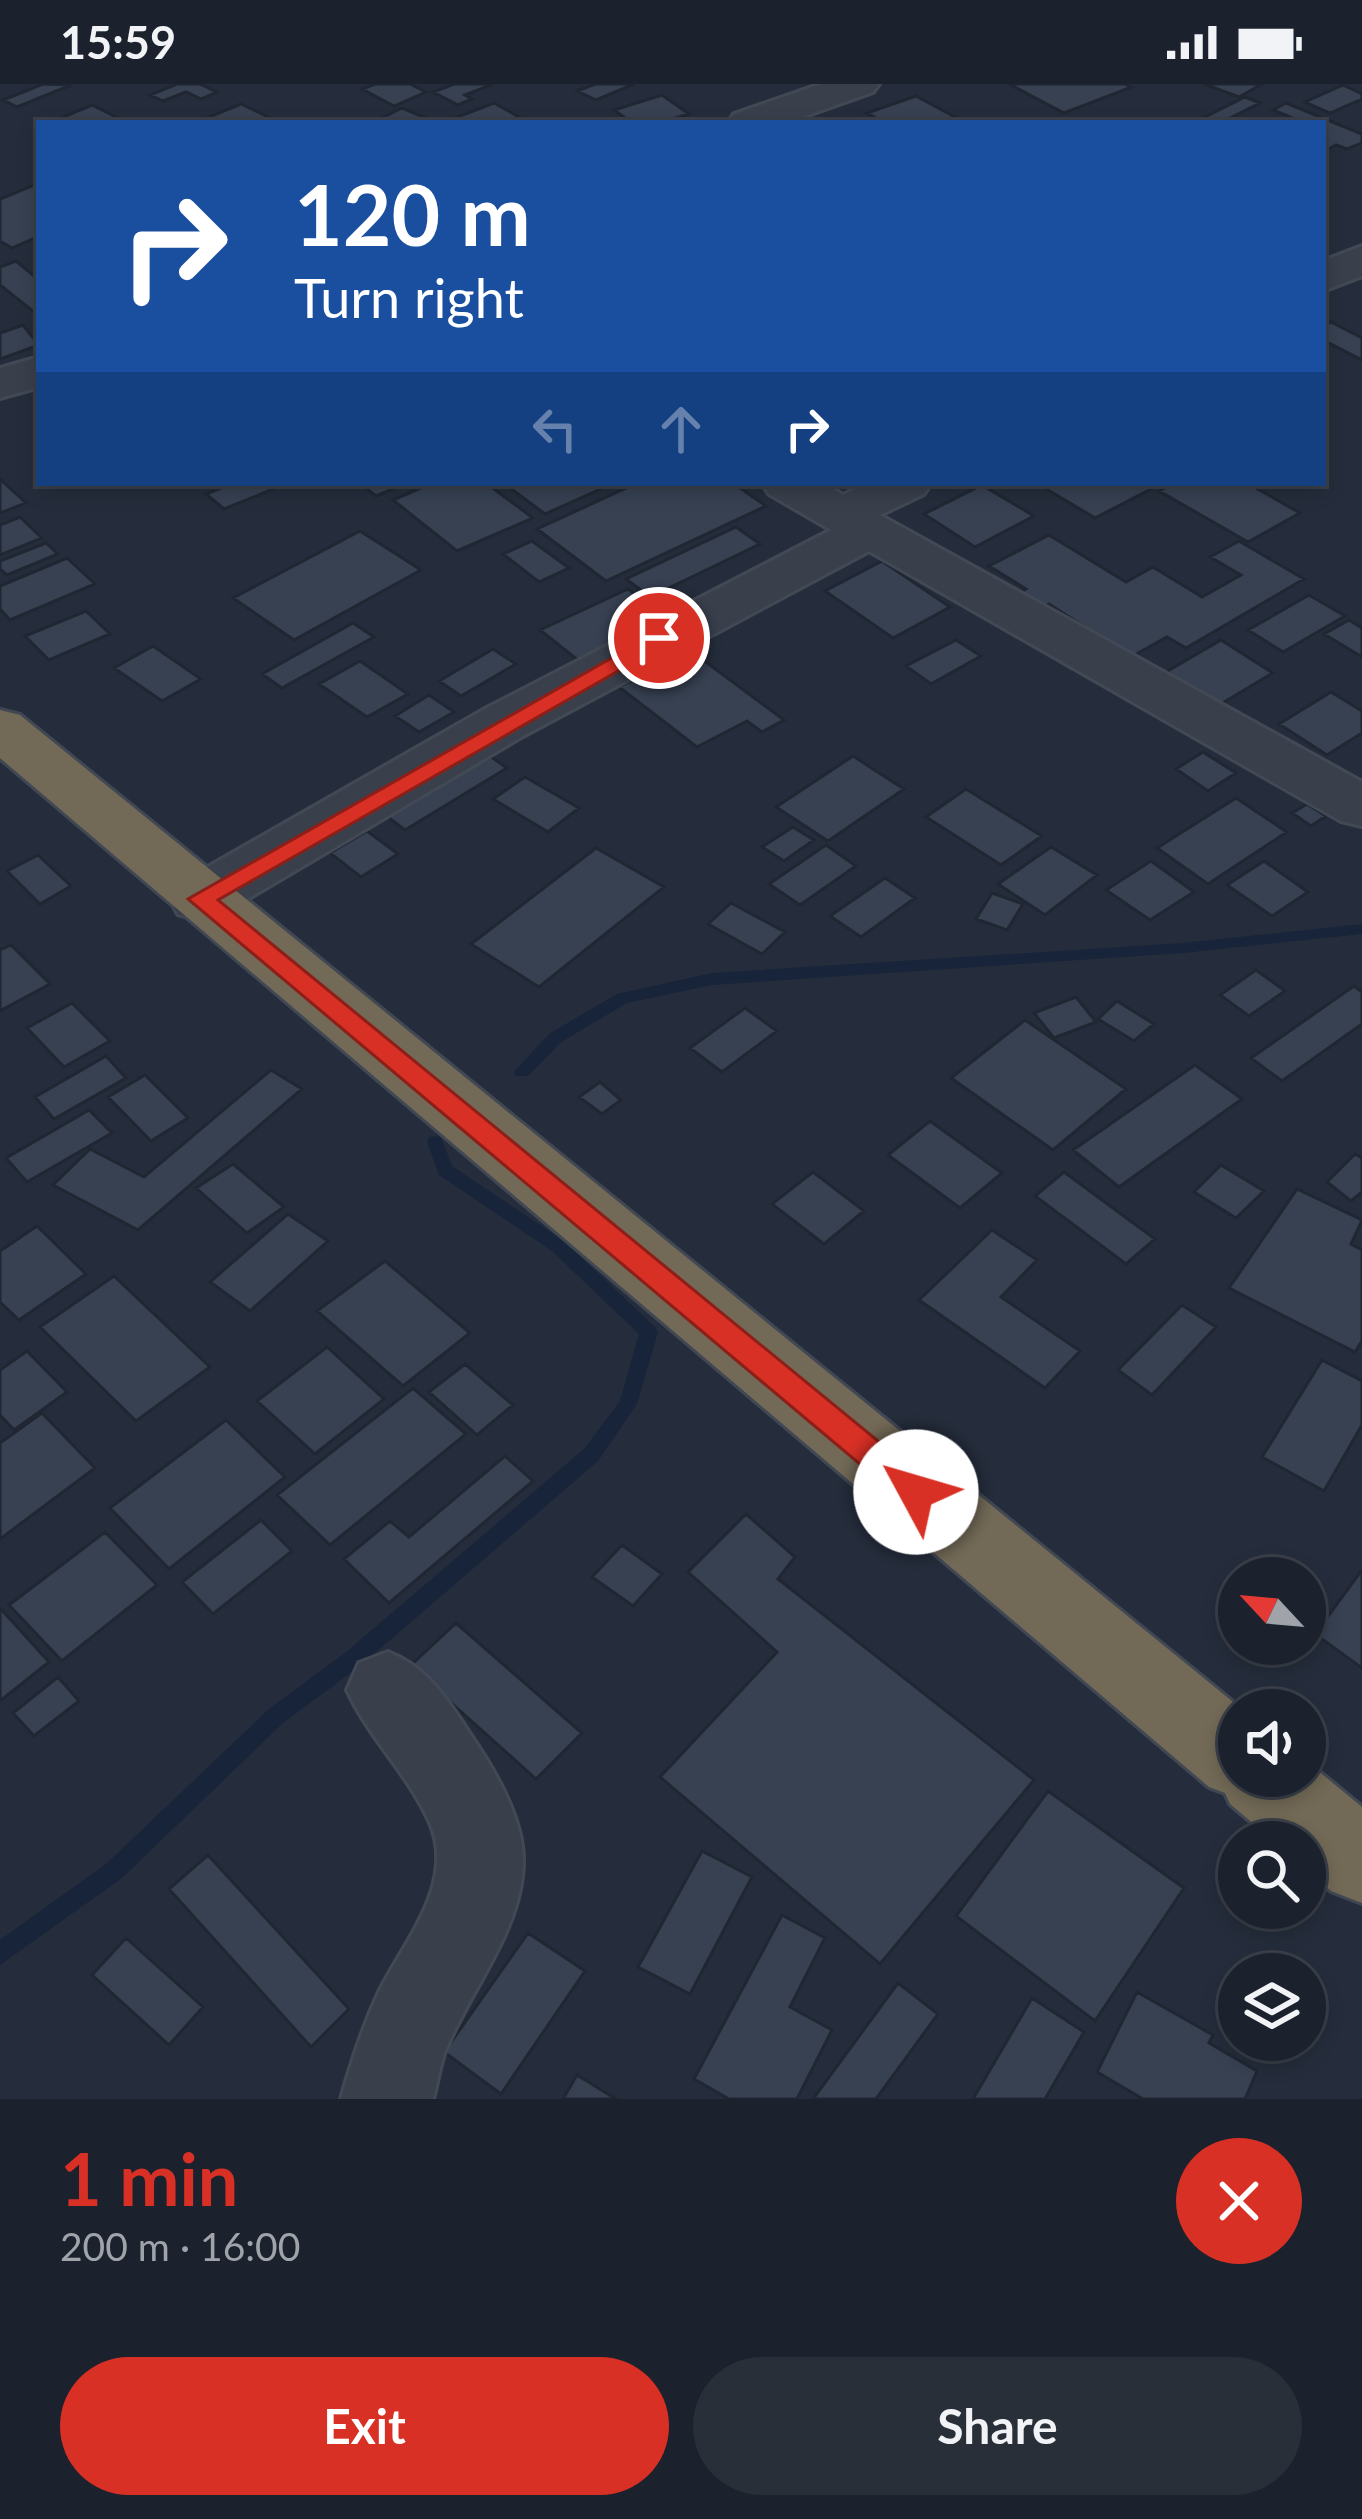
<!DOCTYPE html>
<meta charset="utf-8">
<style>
body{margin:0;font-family:Lato,sans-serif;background:#292f39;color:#f1f3f6;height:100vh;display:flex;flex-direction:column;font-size:45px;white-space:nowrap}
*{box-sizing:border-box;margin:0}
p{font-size:39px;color:#a0a4aa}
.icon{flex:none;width:66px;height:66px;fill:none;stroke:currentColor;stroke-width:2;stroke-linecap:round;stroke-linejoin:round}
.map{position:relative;height:2015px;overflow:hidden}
.sheet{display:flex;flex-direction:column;background:#1c222d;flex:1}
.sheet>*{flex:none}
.banner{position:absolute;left:36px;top:36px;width:1290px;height:366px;border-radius:0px;box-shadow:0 6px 18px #0003,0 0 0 3px #3a3f49;background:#1a4fa0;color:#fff;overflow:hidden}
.needle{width:78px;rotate:296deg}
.fabs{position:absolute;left:1218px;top:1473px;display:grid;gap:24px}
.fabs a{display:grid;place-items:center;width:108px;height:108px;border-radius:50%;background:#1c222d;box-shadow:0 6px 18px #0003,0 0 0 3px #3a3f49;font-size:60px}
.pin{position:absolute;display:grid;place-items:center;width:102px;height:102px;color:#fff;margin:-51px;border:6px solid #fff;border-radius:50%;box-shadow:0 3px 12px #0007}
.me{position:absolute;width:132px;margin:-66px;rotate:309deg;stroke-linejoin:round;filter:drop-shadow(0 0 9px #0008)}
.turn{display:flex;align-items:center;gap:42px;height:252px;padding:0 60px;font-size:54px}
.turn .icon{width:156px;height:156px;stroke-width:2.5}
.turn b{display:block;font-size:84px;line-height:102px}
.lanes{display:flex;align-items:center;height:114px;padding:0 60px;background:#0003;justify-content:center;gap:60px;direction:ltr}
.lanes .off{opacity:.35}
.round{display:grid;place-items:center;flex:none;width:126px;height:126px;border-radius:63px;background:#292f39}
.summary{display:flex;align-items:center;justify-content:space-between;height:204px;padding:0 60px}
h1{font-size:72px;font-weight:700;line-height:90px;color:#d93025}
.action{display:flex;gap:24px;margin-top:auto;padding:24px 60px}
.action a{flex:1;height:138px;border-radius:72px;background:#d93025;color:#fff;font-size:48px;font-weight:700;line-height:138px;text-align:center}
.action a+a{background:#292f39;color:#f1f3f6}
.status{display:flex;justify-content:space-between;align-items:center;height:84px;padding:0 60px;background:#1c222d;direction:ltr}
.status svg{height:33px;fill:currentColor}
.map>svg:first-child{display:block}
</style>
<div class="status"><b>15:59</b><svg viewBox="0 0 49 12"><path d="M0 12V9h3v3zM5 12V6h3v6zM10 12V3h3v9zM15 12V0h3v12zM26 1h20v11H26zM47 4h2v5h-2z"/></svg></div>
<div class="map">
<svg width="1362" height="2015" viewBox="0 0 1362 2015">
<rect width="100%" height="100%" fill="#252d3c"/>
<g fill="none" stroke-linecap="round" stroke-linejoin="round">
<!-- stream -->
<path fill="#182439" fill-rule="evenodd" d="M1362 840V850L1183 869 712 901 627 919 561 958 528 992H516L514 988 549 950 617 910 712 889 1183 859Z
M435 1052 441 1053 452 1082 564 1157 655 1243 658 1248 637 1320 598 1377 360 1582 283 1639 122 1794 0 1881V1856L106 1780 269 1625 346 1568 584 1365 620 1317 639 1250 552 1167 439 1091 427 1058 429 1053Z"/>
</g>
<!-- building -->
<path fill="#374152" stroke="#202733" stroke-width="3" d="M43 0 71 1 17 23 3 16Z
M177 0H200L217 8 201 15 186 8 163 17 150 11Z
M375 0H410L426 8 394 22 362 5Z
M454 0H493L465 11 472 15 458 21 433 8Z
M595 0H634L596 16 577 7Z
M1009 0H1125L1132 3 1064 29Z
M1204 0H1262L1239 13Z
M1343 1 1362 10V15L1330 29 1305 18Z
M662 11 689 30 659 39 651 35 632 39 614 26Z
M916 12 966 39H885L867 29Z
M1245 13 1260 19 1220 39 1197 37Z
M494 19 530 39 447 37Z
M1286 19 1362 50V59L1347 65 1336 61 1323 68V39H1304L1273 26Z
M241 20 281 39H194Z
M92 21 128 39H49Z
M402 24 436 38 372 39Z
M39 99V152L12 164 0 157V115Z
M16 177 39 196V232L0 201V183Z
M1331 238 1362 254V276L1323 256V242Z
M23 241 39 261 0 275V249Z
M0 395 26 419 0 429Z
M233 399H288L224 425 206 410Z
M359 399H408L376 412Z
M432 399H486L533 434 457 467 393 416Z
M510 399H614L545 430 506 401Z
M637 399H733L766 422 606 497 537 445Z
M1145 399 1153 404 1095 434 1038 400Z
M1174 399H1247L1300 429 1248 458 1159 407Z
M982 401 1034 432 975 463 924 430Z
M20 433 42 454 0 471V441Z
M736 443 760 460 650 513 626 495Z
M360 447 421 486 294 556 233 514Z
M1049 451 1126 498 1153 483 1202 513 1241 491 1210 473 1239 457 1304 495 1186 564 1167 553 1131 573 1049 520 1034 528 1012 513 1026 505 989 482Z
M532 457 569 484 539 498 503 470Z
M46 459 58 470 7 491 0 485V477Z
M67 474 95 500 10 536 0 525V502Z
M882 477 950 523 893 554 825 507Z
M628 505 667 534 579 577 540 546Z
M1309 511 1345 532 1283 568 1248 546Z
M86 527 110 550 49 576 25 552Z
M1349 536 1362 544V573L1324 550Z
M353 539 374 553 282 604 262 590Z
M956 556 981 572 931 600 906 582Z
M1221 556 1273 589 1211 626 1159 592Z
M153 562 201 595 162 617 114 584Z
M493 565 516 580 461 612 439 597Z
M691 567 784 636 762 648 747 637 697 663 619 603Z
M360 577 408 610 367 633 319 600Z
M1331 608 1362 627V649L1327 671 1279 640Z
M429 611 454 628 419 648 395 632Z
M483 667 507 684 405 746 381 728Z
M1203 668 1236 689 1208 707 1176 685Z
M853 672 904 705 828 757 776 723Z
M525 693 579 724 548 748 493 715Z
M966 705 1042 752 1001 781 926 733Z
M1236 714 1287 748 1208 800 1157 764Z
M1307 720 1326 732 1311 742 1292 729Z
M793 743 814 756 784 777 762 763Z
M367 747 398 770 361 793 330 769Z
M826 761 856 782 800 821 769 800Z
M1051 763 1097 791 1045 831 998 800Z
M596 764 664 803 539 903 471 860Z
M38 771 71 802 40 820 7 787Z
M1151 777 1194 808 1150 836 1106 806Z
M1264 777 1308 808 1272 832 1227 801Z
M885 794 915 814 861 853 830 832Z
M992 809 1023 820 1007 846 976 835Z
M731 819 785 848 762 870 708 840Z
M11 861 50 900 0 927V866Z
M1256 886 1285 907 1249 932 1220 911Z
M1354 902 1362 908V940L1282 997 1251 974Z
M1076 913 1096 938 1054 954 1034 929Z
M1117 917 1154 940 1134 957 1098 935Z
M72 919 110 957 64 983 27 944Z
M745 924 777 947 722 988 690 964Z
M1025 936 1126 1005 1053 1066 951 994Z
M106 972 126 994 54 1035 35 1013Z
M1195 981 1242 1015 1119 1103 1073 1066Z
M271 986 302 1005 138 1146 53 1101 90 1065 144 1093Z
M145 991 188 1034 151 1057 108 1013Z
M600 998 621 1016 602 1030 579 1013Z
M89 1026 112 1049 27 1098 6 1074Z
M930 1037 1002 1089 960 1124 888 1071Z
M1355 1070 1362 1074V1108L1351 1117 1327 1098Z
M233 1080 284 1123 247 1149 196 1104Z
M1221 1081 1264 1107 1236 1134 1194 1108Z
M813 1088 864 1127 824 1160 772 1120Z
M1064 1088 1155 1155 1126 1180 1035 1112Z
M1297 1105 1362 1136 1351 1160 1362 1166V1257L1355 1268 1229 1204Z
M288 1130 328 1157 250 1227 210 1198Z
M37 1142 86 1190 19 1236 0 1218V1167Z
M992 1146 1037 1176 1001 1213 1080 1267 1045 1304 919 1216Z
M385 1177 470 1249 403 1302 317 1227Z
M114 1192 210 1283 136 1337 40 1243Z
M1182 1221 1216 1243 1152 1311 1118 1286Z
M327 1263 384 1315 315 1370 257 1317Z
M27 1267 67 1308 14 1346 0 1331V1286Z
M1322 1276 1362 1297V1341L1324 1407 1262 1373Z
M465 1280 513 1321 477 1351 429 1308Z
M413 1304 466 1350 330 1461 277 1411Z
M42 1329 95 1384 0 1455V1359Z
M226 1336 285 1393 169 1485 110 1424Z
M505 1372 533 1397 389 1519 344 1475 390 1437 409 1453Z
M746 1430 795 1473 778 1495 1034 1696 880 1880 660 1693 777 1568 688 1488Z
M261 1436 292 1467 213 1530 182 1498Z
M105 1448 157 1501 62 1577 9 1521Z
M622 1461 662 1490 633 1522 592 1493Z
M1361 1487 1362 1488V1584L1315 1550Z
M0 1524 49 1578 0 1617Z
M456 1539 582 1649 536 1695 410 1582Z
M58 1593 79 1617 34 1652 13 1629Z
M1048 1707 1184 1804 1095 1937 956 1832Z
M702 1767 752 1793 690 1910 638 1883Z
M208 1771 349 1925 311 1963 169 1805Z
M782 1831 825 1854 790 1923 832 1946 797 2015H729L694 1995Z
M528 1849 585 1887 501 2010 444 1968Z
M126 1854 203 1923 169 1961 92 1891Z
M898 1899 938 1930 876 2015H813Z
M1137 1908 1213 1951 1209 1959 1257 1987 1245 2015H1143L1097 1988Z
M1032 1914 1084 1948 1045 2015H973Z
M577 1991 616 2015H563Z"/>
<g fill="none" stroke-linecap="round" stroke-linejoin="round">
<!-- minor casing -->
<g stroke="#424955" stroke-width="6">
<path id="minor" d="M821 0H879L873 8 786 39H728L734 30Z
M1362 162V192L1323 207V177Z
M39 273V303L0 314V284Z
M762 399H823L843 411 867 399H931L924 410 880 431 1362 698V742L1341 737 869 467 523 652 222 830 200 836 178 830 170 815 178 800 483 626 831 446 769 410Z
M388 1568C427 1583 447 1615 470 1650 493 1684 523 1733 523 1776 523 1847 468 1907 444 1970 439 1985 437 2000 433 2015H341C351 1979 362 1945 378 1910 402 1860 457 1800 430 1739 409 1691 369 1654 347 1606L359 1579Z"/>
</g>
<!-- highway casing -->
<g stroke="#414854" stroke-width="6">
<path id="highway" d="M0 626 20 631 1243 1626 1239 1692H1305V1676L1362 1723V1819L1331 1807 1305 1784V1758H1275L1230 1720 1225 1709 1209 1703 0 674Z"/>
</g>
<!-- minor -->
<use href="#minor" fill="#39404c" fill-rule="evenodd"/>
<!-- highway -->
<use href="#highway" fill="#726956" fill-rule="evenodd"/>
</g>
<!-- route -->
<path fill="#d93025" stroke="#8d1f18" stroke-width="3" d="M659 547 671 554 667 559 218 816 928 1398 932 1408 928 1418 916 1422 905 1418 188 815Z"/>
</svg>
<div class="fabs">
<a><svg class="needle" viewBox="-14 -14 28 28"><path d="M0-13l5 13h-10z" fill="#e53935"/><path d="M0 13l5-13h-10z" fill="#a0a4aa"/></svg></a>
<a><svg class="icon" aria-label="sound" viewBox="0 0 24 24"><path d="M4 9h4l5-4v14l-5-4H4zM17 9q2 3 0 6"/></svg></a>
<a><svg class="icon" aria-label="search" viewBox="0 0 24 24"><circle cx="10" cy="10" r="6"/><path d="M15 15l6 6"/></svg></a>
<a><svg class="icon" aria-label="layers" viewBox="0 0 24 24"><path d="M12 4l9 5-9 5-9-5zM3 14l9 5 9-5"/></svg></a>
</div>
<div class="pin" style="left:659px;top:554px;background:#d93025"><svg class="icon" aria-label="arrive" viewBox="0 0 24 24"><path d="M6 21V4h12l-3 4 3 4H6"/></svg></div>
<svg class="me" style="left:916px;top:1408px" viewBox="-20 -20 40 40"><circle r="19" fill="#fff"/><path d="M0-13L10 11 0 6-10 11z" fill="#d93025"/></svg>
<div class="banner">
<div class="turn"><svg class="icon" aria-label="right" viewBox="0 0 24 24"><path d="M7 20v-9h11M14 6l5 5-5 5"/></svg><div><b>120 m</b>Turn right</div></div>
<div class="lanes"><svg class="icon off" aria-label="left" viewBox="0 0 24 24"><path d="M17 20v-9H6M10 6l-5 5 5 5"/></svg><svg class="icon off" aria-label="ahead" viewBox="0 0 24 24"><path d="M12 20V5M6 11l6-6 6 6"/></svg><svg class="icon" aria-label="right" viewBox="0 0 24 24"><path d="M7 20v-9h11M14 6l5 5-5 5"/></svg></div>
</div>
</div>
<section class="sheet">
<div class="summary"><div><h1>1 min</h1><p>200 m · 16:00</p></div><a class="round" style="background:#d93025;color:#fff"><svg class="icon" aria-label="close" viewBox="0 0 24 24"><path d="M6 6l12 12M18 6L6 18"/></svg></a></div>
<div class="action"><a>Exit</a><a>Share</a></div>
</section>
